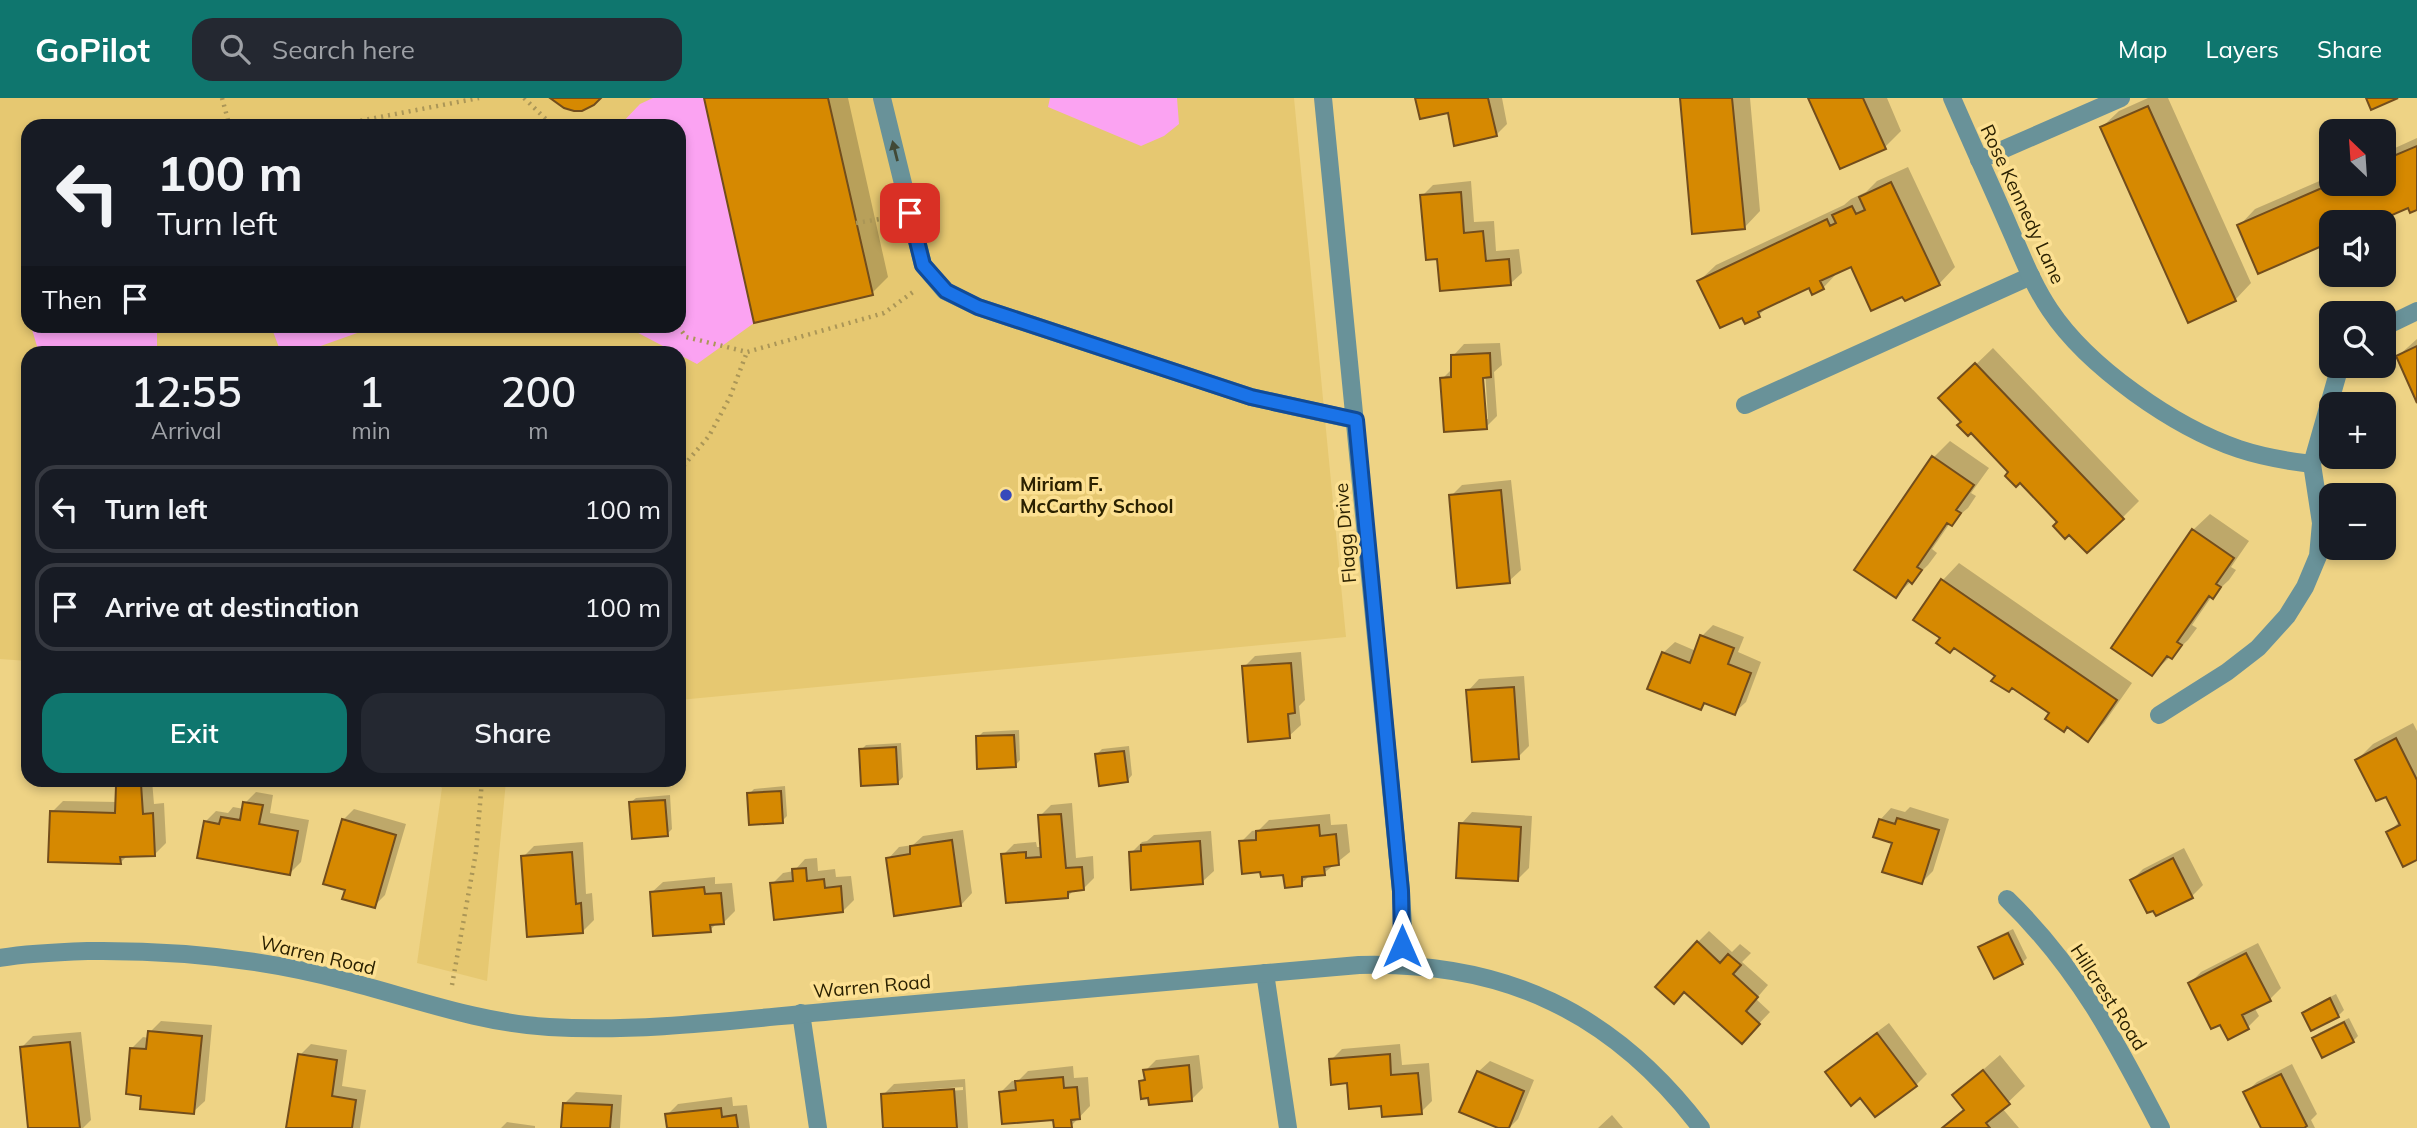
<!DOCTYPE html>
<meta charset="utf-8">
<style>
body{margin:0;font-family:Mulish,sans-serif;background:#242831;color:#f1f3f6;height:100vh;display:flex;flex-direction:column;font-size:26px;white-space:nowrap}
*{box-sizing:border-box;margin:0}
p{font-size:23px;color:#9ea1a6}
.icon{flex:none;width:38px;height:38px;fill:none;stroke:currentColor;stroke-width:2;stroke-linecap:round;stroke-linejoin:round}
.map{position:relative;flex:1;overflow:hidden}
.side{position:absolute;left:21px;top:248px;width:665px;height:441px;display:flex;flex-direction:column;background:#171b24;border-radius:21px;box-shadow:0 4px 10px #0003}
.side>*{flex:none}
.hud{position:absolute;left:21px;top:21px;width:665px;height:214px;border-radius:21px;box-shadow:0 4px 10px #0003;background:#171b24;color:#f1f3f6;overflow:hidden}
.needle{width:46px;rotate:335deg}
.controls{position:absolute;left:2319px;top:21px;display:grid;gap:14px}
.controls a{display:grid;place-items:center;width:77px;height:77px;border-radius:14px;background:#171b24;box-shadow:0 4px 10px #0003;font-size:35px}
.pin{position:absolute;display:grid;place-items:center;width:60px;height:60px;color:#fff;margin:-30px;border-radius:14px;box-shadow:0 4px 10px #0006}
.me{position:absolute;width:77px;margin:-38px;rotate:0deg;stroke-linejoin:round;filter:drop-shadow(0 0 5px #0008)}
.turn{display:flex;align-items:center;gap:24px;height:147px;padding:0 21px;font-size:32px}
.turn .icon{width:91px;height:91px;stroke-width:2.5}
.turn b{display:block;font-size:49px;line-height:60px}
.then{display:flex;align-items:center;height:66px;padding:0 21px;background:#0003;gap:14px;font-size:26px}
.eta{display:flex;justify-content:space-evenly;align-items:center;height:119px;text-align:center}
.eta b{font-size:42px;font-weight:600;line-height:49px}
.button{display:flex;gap:14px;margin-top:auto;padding:14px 21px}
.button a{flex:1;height:80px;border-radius:21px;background:#0f766e;color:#fff;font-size:28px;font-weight:600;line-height:80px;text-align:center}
.button a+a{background:#242831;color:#f1f3f6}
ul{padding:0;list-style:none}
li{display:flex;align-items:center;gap:21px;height:88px;margin:0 14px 10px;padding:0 7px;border:4px solid #363941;border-radius:21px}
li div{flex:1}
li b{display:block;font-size:26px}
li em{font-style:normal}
header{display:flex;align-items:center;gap:42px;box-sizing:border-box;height:98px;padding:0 35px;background:#0f766e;color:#fff}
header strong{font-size:33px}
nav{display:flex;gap:38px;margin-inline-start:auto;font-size:24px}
.search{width:490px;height:63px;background:#242831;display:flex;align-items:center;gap:18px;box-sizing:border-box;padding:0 24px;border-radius:21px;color:#9ea1a6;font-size:26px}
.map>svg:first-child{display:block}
</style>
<header>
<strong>GoPilot</strong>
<div class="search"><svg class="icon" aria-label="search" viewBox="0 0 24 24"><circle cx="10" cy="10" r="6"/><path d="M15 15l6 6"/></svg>Search here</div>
<nav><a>Map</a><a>Layers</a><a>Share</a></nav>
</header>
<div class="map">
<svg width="2417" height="1030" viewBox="0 0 2417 1030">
<rect width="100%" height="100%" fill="#eed385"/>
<!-- built -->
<path fill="#e6c871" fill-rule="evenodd" d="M0 0H1294L1346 539 679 602V256H28V563L0 561ZM28 28H679V228H28Z
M435 683H506L487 883 417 865 442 690Z"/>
<!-- green -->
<path fill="#fba3f2" d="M653 0H704L754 225 697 266 625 228H679V28H619L640 6Z
M1050 0H1177L1179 26 1164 38 1141 48 1048 9Z
M31 228H157V255H39Z
M271 228H358L360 234 301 255H281Z"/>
<!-- shadow -->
<path fill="#0003" fill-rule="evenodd" d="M706 0H848L888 179 872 195Z
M1417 0H1502L1507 26 1496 37 1449 13Z
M1681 0H1750L1760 113 1744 130Z
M1810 0H1887L1901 33 1885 49Z
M2148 0H2168L2251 185 2235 202 2102 29 2119 13Z
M2417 40V110L2409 108 2372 124H2331V142L2239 128 2255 111 2331 78V86H2384V55Z
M1908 69 1955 169 1939 186 1903 196 1852 166 1839 173 1823 190 1810 188 1769 207 1759 217H1743L1699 183 1716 167 1844 107 1851 101 1866 94 1877 83Z
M1471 83 1474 124 1494 123 1496 153 1519 151 1522 175 1510 186 1439 159 1422 98 1433 87Z
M2417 241V301L2398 258Z
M1500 245 1502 267 1494 274 1497 318 1486 329 1442 281 1453 270V258L1464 246ZM1481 271H1485L1488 321H1484Z
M1993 250 2139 403 2122 420 2059 424 1941 300Z
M1950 343 1989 370 1971 395 1976 398 1968 410 1950 425 1932 451 1937 455 1928 467 1896 498 1934 359Z
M1511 382 1521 472 1509 483 1451 398 1462 387Z
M2210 416 2249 443 2231 469 2236 472 2229 482 2212 498 2192 527 2197 530 2188 542 2152 576 2193 432Z
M1959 465 2132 585 2104 625 2088 641 1916 521 1943 482Z
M1713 527 1744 539 1738 554 1761 564 1746 604 1734 615 1707 604 1701 610 1663 555 1675 544 1696 553 1702 538Z
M1301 554 1305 602 1299 608 1301 627 1289 638 1244 569 1255 558Z
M1524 578 1529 648 1518 659 1468 593 1479 581Z
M2413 625 2417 633V760L2388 735 2400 723 2387 696 2357 662 2373 646Z
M1019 632 1020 662 1015 668 978 639 983 634Z
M901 645 903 679 898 684 861 652 866 647Z
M1129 648 1132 677 1127 683 1097 656 1102 651Z
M124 682H152L154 706 164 705 166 745 155 756 128 757 121 764 52 714 63 703 117 704V689Z
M785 688 787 718 782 723 749 696 754 691Z
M256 694 273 697 270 715 309 722 301 764 290 775 205 724 216 713 228 715 233 709 244 711 245 705Z
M670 697 672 731 667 736 630 705 636 700Z
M1072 705 1076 760 1093 758 1094 780 1083 791 1074 792 1068 798 1003 757 1014 746 1036 744 1037 749H1042L1040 718 1051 707Z
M1910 709 1949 721 1933 773 1922 784 1880 722 1891 710 1905 714Z
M354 711 406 726 385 797 374 808 347 791 343 722Z
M1472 714 1532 718 1529 770 1518 781 1461 726Z
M1330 716 1331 727 1347 726 1350 754 1324 775 1311 776 1301 786 1285 776 1262 772 1241 744 1252 733 1259 732 1269 722Z
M963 732 972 795 961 807 888 761 899 749 913 747 923 738Z
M1211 733 1214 773 1202 784 1131 755 1142 744 1147 743 1154 737Z
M583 744 586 796 592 795 594 822 583 833 523 759 534 748Z
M2184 750 2203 787 2192 798 2132 782 2143 771Z
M817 760 818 773 835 771 836 779 851 778 854 802 843 813 772 786 783 775 794 773 805 761Z
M715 779V786L732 785 735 813 724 824 717 825 710 832 651 795 663 784Z
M2013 831 2027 860 2022 865 1980 849 1986 844Z
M1709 833 1732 854 1740 846 1751 855 1742 864 1768 887 1756 901 1770 914 1753 932 1698 844Z
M2258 845 2281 890 2270 901 2254 909 2259 918 2248 929 2221 924 2190 885 2201 874Z
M2336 896 2344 912 2338 918 2312 931 2304 915 2309 910Z
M2349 920 2358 938 2353 943 2314 940 2319 935Z
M161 923 212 927 205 1003 193 1014 143 996 132 950 143 939 149 940 150 934Z
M1889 925 1927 976 1916 987 1860 998 1827 974 1838 963Z
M81 934 91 1022 83 1030H30L22 949 33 938Z
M311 946 347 952 342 988 366 992 360 1030H288L300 957Z
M1400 946 1402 967 1429 965 1432 1003 1421 1014 1383 1006 1349 983 1331 962 1342 951Z
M1199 957 1203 990 1192 1001 1141 983 1146 979 1145 973 1156 962Z
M2000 957 2025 988 2002 1010 2019 1030H1941L1965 1010 1954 997Z
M1490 963 1534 982 1518 1021 1509 1030H1502L1478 974Z
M2292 966 2317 1016 2311 1022 2315 1030H2263L2245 995 2257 984Z
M1073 968 1074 980 1088 979 1090 1008 1071 1028 1001 994 1012 983H1018L1028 973Z
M965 981 968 1030H885L883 997 894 986ZM963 989V992L892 997V994Z
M576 994 622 997 620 1030H563L565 1005Z
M732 999 733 1008 747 1007 750 1030H668L667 1017 678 1006Z
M1612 1017 1623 1030H1598Z
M507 1024 535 1028V1030H501Z"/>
<!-- building -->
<path fill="#d68901" stroke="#724d1c" stroke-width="2" d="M550 0H601L594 7 582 13H574L564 10Z
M704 0H828L873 197 754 225Z
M1415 0H1488L1497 38 1454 48 1448 15 1420 21Z
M1680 0H1732L1745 131 1692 136Z
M1808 0H1863L1886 51 1840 71Z
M2366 0H2398L2371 12Z
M2148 8 2236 203 2188 225 2100 29Z
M2417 48V112L2410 115 2408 110 2376 124H2331V144L2258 176 2237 127 2331 86H2384V62Z
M1891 84 1940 187 1905 203 1902 199 1871 213 1851 169 1820 183 1824 191 1812 197 1809 190 1758 214 1760 219 1745 226 1742 220 1720 230 1697 183 1827 121 1830 128 1836 125 1832 117 1852 108 1856 116 1865 112 1859 99Z
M1461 94 1464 135 1483 133 1486 163 1509 161 1511 187 1440 193 1437 161 1426 162 1420 97Z
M2417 248V305L2396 258Z
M1490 255 1491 279 1483 280 1487 331 1444 334 1440 280 1451 279V257Z
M1975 265 2124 421 2087 455 2069 437 2065 441 2053 428 2057 424 2020 385 2016 389 2005 378 2008 374 1971 335 1968 338 1957 327 1961 324 1938 300Z
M1932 358 1974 387 1956 412 1961 415 1952 428 1947 425 1917 469 1922 472 1912 486 1908 482 1896 500 1854 472Z
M1501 392 1510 485 1457 490 1449 397Z
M2192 431 2234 460 2216 486 2221 489 2213 501 2209 498 2177 544 2182 547 2172 561 2167 558 2152 578 2111 550Z
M1941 481 2117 602 2088 644 2067 629 2064 634 2045 621 2049 615 2012 590 2009 594 1991 583 1995 578 1954 550 1950 555 1936 545 1940 540 1913 522Z
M1700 537 1734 550 1728 566 1751 575 1735 617 1704 605 1701 612 1647 591 1662 554 1690 565Z
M1291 565 1295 615 1288 616 1290 640 1248 644 1242 568Z
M1514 589 1519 661 1472 664 1466 592Z
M1014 637 1016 669 977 671 976 638Z
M2396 640 2417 682V762L2403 769 2386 734 2400 727 2386 699 2376 703 2355 662Z
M896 649 898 686 861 688 859 651Z
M1124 653 1128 684 1099 688 1095 656Z
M141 686 143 716 153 715 155 758 120 759 121 766 48 764 50 713 115 715 116 688Z
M781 693 783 725 749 727 747 695Z
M665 702 668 738 632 741 629 704Z
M243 704 263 707 259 726 298 733 290 777 197 760 204 723 219 726 221 719 240 722Z
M1061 716 1066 770 1082 769 1084 792 1068 794V800L1006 805 1001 756 1026 754V760L1041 759 1038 717Z
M1897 720 1939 732 1922 786 1882 774 1892 745 1873 739 1879 721 1895 726Z
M342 721 396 737 375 810 342 801 345 792 323 786Z
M1459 725 1521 729 1518 783 1456 780Z
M1319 727 1320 738 1336 736 1339 767 1324 769 1325 777 1302 779V788L1285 790 1283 777 1261 779 1260 774 1242 776 1239 743 1256 742V733Z
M952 742 961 808 894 818 886 760 910 756V748Z
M1200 743 1203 786 1131 792 1129 754 1141 753V747Z
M572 754 576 806 581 805 583 835 527 839 521 758Z
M2173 760 2193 800 2156 818 2153 813 2147 815 2130 782Z
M806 770 807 783 824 781 825 790 841 788 843 814 774 822 770 785 793 783 792 771Z
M704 789 705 796 721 795 724 826 710 827 711 834 653 838 650 794Z
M2008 835 2023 866 1994 881 1978 849Z
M1697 843 1720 865 1728 856 1741 867 1733 876 1758 899 1746 913 1760 926 1742 946 1684 894 1674 906 1655 889Z
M2246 855 2271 903 2242 917 2249 931 2228 942 2220 927 2211 931 2188 885Z
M2330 900 2339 919 2311 933 2302 915Z
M2344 924 2354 944 2322 960 2312 940Z
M148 933 202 938 194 1016 140 1011 141 998 126 996 130 950 146 951Z
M1877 935 1917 988 1875 1019 1860 1000 1851 1008 1825 974Z
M70 944 80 1030H28L20 949Z
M298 956 337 962 332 998 356 1002 352 1030H286Z
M1390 956 1391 977 1418 975 1422 1016 1382 1019 1381 1008 1349 1011 1347 985 1331 987 1329 961Z
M1189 967 1192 1003 1149 1007 1148 1000 1141 1001 1139 983 1145 982 1143 972Z
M1983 972 2010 1006 1986 1025 1990 1030H1942L1964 1012 1952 997Z
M1477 973 1524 993 1509 1030H1498L1459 1014Z
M2281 976 2307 1028 2304 1030H2261L2243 994Z
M1063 979 1064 990 1077 989 1080 1021 1071 1022 1072 1030H1054L1053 1022 1002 1026 999 994 1016 992 1015 983Z
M954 991 957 1030H883L881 996Z
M563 1005 612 1007 610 1030H561Z
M721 1010 722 1019 736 1017 738 1030H667L665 1016Z"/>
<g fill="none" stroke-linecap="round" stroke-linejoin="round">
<!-- path -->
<path stroke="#ab9657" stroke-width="4.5" stroke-dasharray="2 5" stroke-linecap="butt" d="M222 0 228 22 254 28
M524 0 553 28
M333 28 479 0
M856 125 886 120
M678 228 686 239 747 254 884 215 913 194
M679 373 709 338 730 299 747 254
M452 887 476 754 482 682"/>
<!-- service -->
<path stroke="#699299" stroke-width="18" d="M882 0 923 167 945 193 978 209 1251 299 1355 322
M1979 62 2121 0
M2384 229 2417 213
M1745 307 2031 178
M2159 617 2227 574 2258 550 2287 518 2305 489 2318 458 2321 425 2312 366 2340 268"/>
<!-- minor -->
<path stroke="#699299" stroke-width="18" d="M1323 0 1401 793 1403 830 1401 866
M1952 0C1971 44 1991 87 2010 131 2022 158 2033 187 2050 212 2088 269 2174 329 2239 351 2263 359 2287 363 2312 366
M2007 801C2078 870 2116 943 2161 1030
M1265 875 1288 1030
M801 915 818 1030"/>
<!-- tertiary -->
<path stroke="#699299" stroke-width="18" d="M0 860C29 855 60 854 89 853 174 852 259 860 342 882 410 899 478 925 549 929 652 935 756 919 858 911 1025 896 1192 882 1359 867 1504 863 1613 914 1701 1030"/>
</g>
<!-- one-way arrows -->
<defs><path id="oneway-solid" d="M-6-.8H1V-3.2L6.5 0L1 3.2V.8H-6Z" transform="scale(1.75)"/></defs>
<use fill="#414936" href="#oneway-solid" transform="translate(895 53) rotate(-104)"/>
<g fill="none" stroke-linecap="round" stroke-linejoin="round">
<!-- route casing -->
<g stroke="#114b97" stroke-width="18">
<path id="route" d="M910 115 923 167 946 193 978 209 1251 299 1356 322 1401 793 1402 848"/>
</g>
<!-- route -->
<use href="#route" stroke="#1a73e8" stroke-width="12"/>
</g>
<!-- markers -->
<circle fill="#3649bb" stroke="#fce092" stroke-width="2.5" cx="1006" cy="397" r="7"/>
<g text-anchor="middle" stroke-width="7" stroke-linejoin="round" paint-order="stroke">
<!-- street labels -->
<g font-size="19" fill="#2b2101" stroke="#fce092">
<text transform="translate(2023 106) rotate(65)" y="7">Rose Kennedy Lane</text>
<text transform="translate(1345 435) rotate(-95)" y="7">Flagg Drive</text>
<text transform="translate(318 857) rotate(13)" y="7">Warren Road</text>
<text transform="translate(872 888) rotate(-5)" y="7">Warren Road</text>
<text transform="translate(2109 899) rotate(57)" y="7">Hillcrest Road</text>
</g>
<!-- poi labels -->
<g font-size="19" font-weight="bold" fill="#2b2101" stroke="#fce092" text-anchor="start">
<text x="1020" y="393">Miriam F.<tspan x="1020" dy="22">McCarthy School</tspan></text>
</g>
</g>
</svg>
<div class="controls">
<a><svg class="needle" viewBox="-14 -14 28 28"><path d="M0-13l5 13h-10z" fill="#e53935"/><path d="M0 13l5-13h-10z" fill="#9ea1a6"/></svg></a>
<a><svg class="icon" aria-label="sound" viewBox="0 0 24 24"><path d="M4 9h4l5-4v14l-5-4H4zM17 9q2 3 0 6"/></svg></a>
<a><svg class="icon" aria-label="search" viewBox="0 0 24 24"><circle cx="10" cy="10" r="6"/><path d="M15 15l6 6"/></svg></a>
<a>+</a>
<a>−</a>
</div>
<div class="pin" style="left:910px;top:115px;background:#d93025"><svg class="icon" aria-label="arrive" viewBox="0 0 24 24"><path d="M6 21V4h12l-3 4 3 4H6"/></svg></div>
<svg class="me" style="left:1402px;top:848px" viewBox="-20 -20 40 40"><path d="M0-17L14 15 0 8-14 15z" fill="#1a73e8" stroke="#fff" stroke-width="4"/></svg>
<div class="hud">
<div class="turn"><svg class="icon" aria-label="left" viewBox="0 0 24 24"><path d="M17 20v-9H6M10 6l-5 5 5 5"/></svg><div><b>100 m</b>Turn left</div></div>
<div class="then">Then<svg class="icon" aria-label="arrive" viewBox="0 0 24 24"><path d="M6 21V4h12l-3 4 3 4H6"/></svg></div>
</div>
<section class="side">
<div class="eta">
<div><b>12:55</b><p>Arrival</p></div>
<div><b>1</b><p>min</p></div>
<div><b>200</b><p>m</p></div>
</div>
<ul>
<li><svg class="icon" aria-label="left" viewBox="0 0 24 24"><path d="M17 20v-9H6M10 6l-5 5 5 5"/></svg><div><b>Turn left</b></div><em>100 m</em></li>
<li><svg class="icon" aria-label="arrive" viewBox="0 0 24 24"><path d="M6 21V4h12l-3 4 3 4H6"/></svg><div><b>Arrive at destination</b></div><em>100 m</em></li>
</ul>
<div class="button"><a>Exit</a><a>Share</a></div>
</section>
</div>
